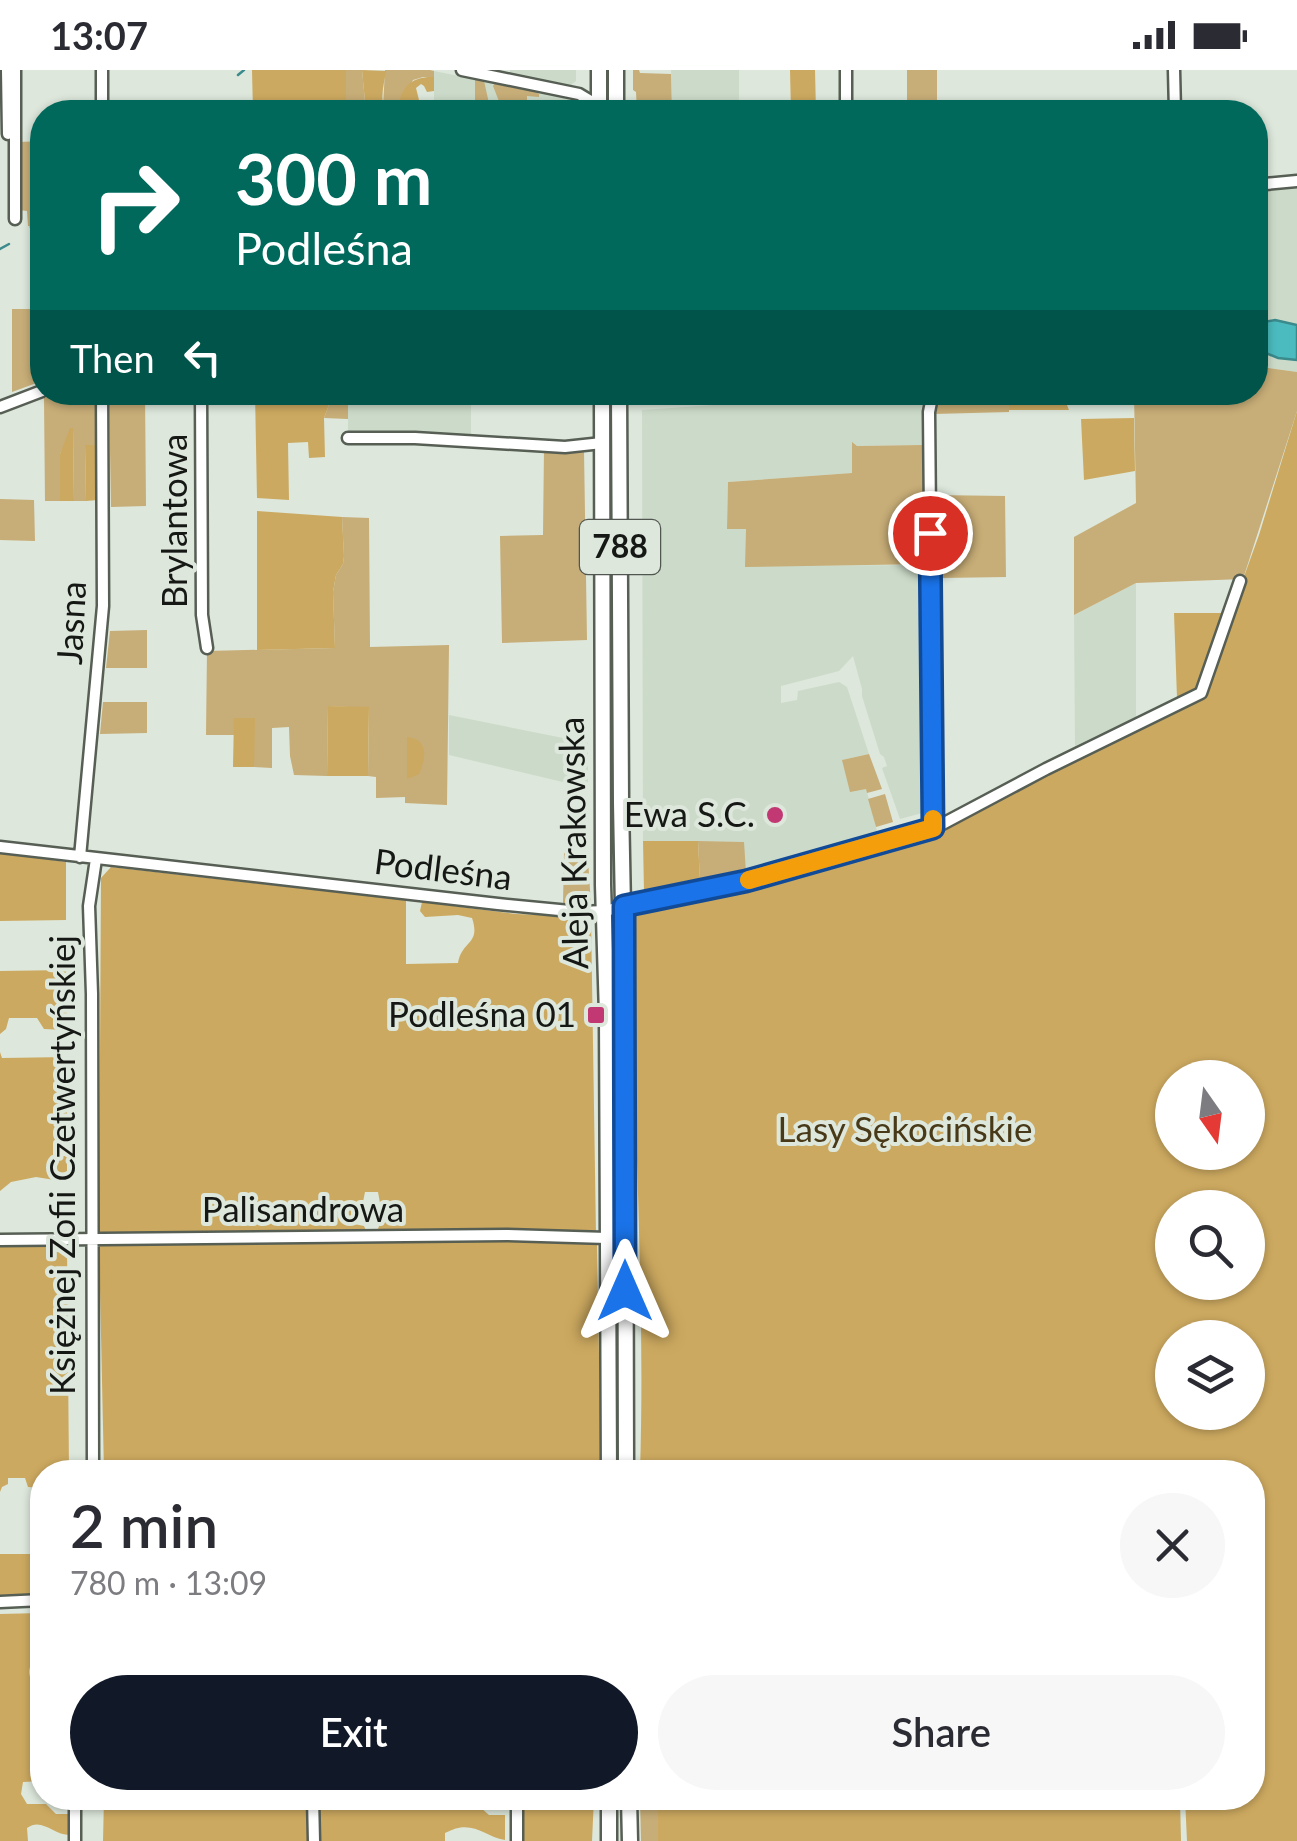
<!DOCTYPE html>
<meta charset="utf-8">
<style>
body{margin:0;font-family:Lato,sans-serif;background:#f7f7f7;color:#2b2b33;height:100vh;display:flex;flex-direction:column;font-size:38px;white-space:nowrap}
*{box-sizing:border-box;margin:0}
p{font-size:32px;color:#7c7c81}
.icon{flex:none;width:55px;height:55px;fill:none;stroke:currentColor;stroke-width:2;stroke-linecap:round;stroke-linejoin:round}
.map{position:relative;flex:1;overflow:hidden}
.drawer{position:absolute;left:30px;top:1390px;width:1235px;height:350px;display:flex;flex-direction:column;background:#fff;border-radius:40px;box-shadow:0 2px 8px #0004}
.drawer>*{flex:none}
.top-card{position:absolute;left:30px;top:30px;width:1238px;height:305px;border-radius:40px;box-shadow:0 2px 8px #0004;background:#00695c;color:#fff;overflow:hidden}
.needle{width:65px;rotate:166deg}
.controls{position:absolute;left:1155px;top:990px;display:grid;gap:20px}
.controls a{display:grid;place-items:center;width:110px;height:110px;border-radius:50%;background:#fff;box-shadow:0 2px 8px #0004;font-size:50px}
.pin{position:absolute;display:grid;place-items:center;width:85px;height:85px;color:#fff;margin:-42px;border:5px solid #fff;border-radius:50%;box-shadow:0 2px 10px #0007}
.me{position:absolute;width:110px;margin:-55px;rotate:0deg;stroke-linejoin:round;filter:drop-shadow(0 0 8px #0008)}
.turn{display:flex;align-items:center;gap:35px;height:210px;padding:0 40px;font-size:45px}
.turn .icon{width:130px;height:130px;stroke-width:2.5}
.turn b{display:block;font-size:70px;line-height:85px}
.then{display:flex;align-items:center;height:95px;padding:0 40px;background:#0003;gap:20px;font-size:38px}
.round{display:grid;place-items:center;flex:none;width:105px;height:105px;border-radius:52px;background:#f7f7f7}
.summary{display:flex;align-items:center;justify-content:space-between;height:170px;padding:0 40px}
h1{font-size:60px;font-weight:600;line-height:75px}
.button{display:flex;gap:20px;margin-top:auto;padding:20px 40px}
.button a{flex:1;height:115px;border-radius:60px;background:#111827;color:#fff;font-size:40px;font-weight:600;line-height:115px;text-align:center}
.button a+a{background:#f7f7f7;color:#2b2b33}
.status{display:flex;justify-content:space-between;align-items:center;height:70px;padding:0 50px;background:#fff;direction:ltr}
.status svg{height:28px;fill:currentColor}
.map>svg:first-child{display:block}
</style>
<div class="status"><b>13:07</b><svg viewBox="0 0 49 12"><path d="M0 12V9h3v3zM5 12V6h3v6zM10 12V3h3v9zM15 12V0h3v12zM26 1h20v11H26zM47 4h2v5h-2z"/></svg></div>
<div class="map">
<svg width="1297" height="1771" viewBox="0 0 1297 1771">
<rect width="100%" height="100%" fill="#dde7db"/>
<!-- built -->
<path fill="#ccdbc9" d="M510 0H576V11L571 15 510 2Z
M671 0H739V42H672Z
M434 1 579 30V42H434Z
M1297 116V302L1255 296V120Z
M348 323H471V366L400 361 392 367 348 364Z
M641 323H735V328L641 331Z
M817 323H926V372L923 375 857 376 853 373 852 403 728 412 727 458 746 459V496L918 495V541L921 544 922 743 900 749 882 698 887 696 884 687 880 684 862 626V619L853 586 839 601 781 616V633L797 630 798 621 839 612 847 617 869 684 843 690 866 718 878 765 746 802 743 772 643 771 642 340 816 328Z
M1136 513V647L1075 676 1074 545Z
M449 645 588 673V718L449 685Z"/>
<!-- green -->
<path fill="#c7ad77" d="M346 0H362L366 42H346Z
M385 0H430L434 1V7H423L413 10 399 35 388 41 383 37Z
M633 0H639L640 3 671 4 672 42H637L636 22 633 20Z
M907 0H937V42H907Z
M475 9 484 11 491 42H475Z
M495 13 536 22 539 24V27L527 26V42L502 39 493 16Z
M42 71V157L28 156 27 141 19 140V72Z
M12 239H42V311L12 322Z
M1255 296 1297 302V341L1243 509 1136 513 1074 545V467L1136 433 1134 323 1255 322Z
M60 323H97V375H85L86 431H74L73 358 60 384V431H45L44 328Z
M109 323H145L146 436 111 437Z
M330 323H348V349L324 348 330 332Z
M471 323H583L582 330 486 328Z
M940 323H1009V342L933 344Z
M852 372 857 376 922 375 926 372V433L918 434 919 479H927V494L745 497 746 459H727L728 412 852 403Z
M544 379 584 381 587 570 502 573 500 466 543 465Z
M934 425 1005 426 1006 507 940 508 935 499Z
M0 429 34 430 35 471 0 470Z
M342 447 369 448 370 577 449 575 447 735 405 733V727L376 728V707L368 706 369 638 328 636 327 706 294 705 290 686 289 657 272 658V698L254 697V648H234V665H206L207 581 335 578 333 522 336 505 343 494 344 486Z
M147 560V598H106L110 561Z
M103 632H147V663L100 664Z
M869 684 882 719 867 723 866 719 850 722 842 690Z
M885 724 893 752 876 757 868 729Z
M698 771 744 772 746 802 700 811Z
M564 783 588 788 591 836 563 833Z
M640 1728H658V1771H641Z"/>
<!-- forest -->
<path fill="#cca960" fill-rule="evenodd" d="M252 0H346V42H253Z
M362 0 386 1C384 15 379 29 386 41L399 34C402 15 414 6 434 7V21L427 22 424 16 421 14 416 18 422 42H366Z
M790 0H815L816 42H791Z
M255 323H330V332L324 348 325 387 309 388 308 372 288 373 289 430 257 428Z
M1009 323H1062L1069 340H1009Z
M1297 341V1771H1187L1185 1728H1252V1402H640C646 1217 631 1031 633 845L641 837 807 801 948 758 1135 658 1201 626 1259 465ZM1172 1008H1248V1082H1172ZM1172 1138H1248V1212H1172ZM1172 1268H1248V1342H1172Z
M1134 348 1135 401 1084 410 1081 349Z
M70 358H73L74 431H60V384Z
M85 375H97L98 430 86 431Z
M257 441 342 447 344 486 343 494 336 505 333 522 335 578 257 580Z
M1174 543H1226L1200 616 1177 628Z
M328 636 369 637 368 706H327Z
M234 648H255L254 697H233Z
M407 667C429 669 426 688 419 704L407 709Z
M643 771H698L700 811 644 822Z
M0 782 66 792V850L0 851Z
M111 797 406 830V894L458 893C462 870 481 875 472 848L458 845 425 847 420 841 422 832 516 844 591 847 596 1165 377 1162 379 1156 389 1150 391 1146 389 1139 380 1133 378 1122H365L363 1132 354 1139V1154L364 1156 367 1163H99L101 808Z
M66 900 67 960 44 959 37 948H9L6 959 0 964V901Z
M0 982 2 988 67 987V1112L36 1107 11 1112 0 1121Z
M501 1167 597 1172 601 1402H104L99 1174Z
M67 1174 69 1402H42V1418L28 1417 25 1408H8V1414L2 1417 0 1422V1175Z
M0 1484H42V1524L0 1525Z
M42 1543V1591L32 1593C25 1604 32 1615 42 1619V1711L23 1712 21 1724 27 1734H46L56 1744H70V1765C53 1765 42 1747 27 1758L28 1771H0V1544Z
M104 1728H309V1771H103Z
M319 1728H457L466 1733 480 1737 489 1745H505V1770C483 1766 472 1748 445 1763V1771H320Z
M520 1728H594L592 1771H520Z
M658 1728H1180L1181 1771H658Z"/>
<!-- water -->
<path fill="#4bbbbf" stroke="#3b8a8c" stroke-width="2.5" d="M1275 250 1297 255V290L1278 288 1261 281 1264 252Z"/>
<g fill="none" stroke-linecap="round" stroke-linejoin="round">
<!-- stream -->
<path stroke="#3b8a8c" stroke-width="2.5" d="M238 5 244 0
M31 157 42 146
M0 179 9 174"/>
<!-- minor casing -->
<g stroke="#575f55" stroke-width="15">
<path id="minor" d="M7 0 8 64
M15 0V149
M102 0V42
M462 0 579 24 589 30 599 42
M846 0V42
M1174 0 1175 42
M1255 115 1297 111
M201 322 202 545 207 578
M933 322 929 342 933 759
M0 337 42 321
M348 368H415L565 377 602 373
M0 777 498 834 580 842 604 841 746 811 933 759 1046 699 1201 623 1240 511
M80 787 103 536 102 322
M0 1170 506 1165 607 1168
M93 1402 92 924 89 836 96 789
M0 1532 42 1530
M313 1728 314 1771
M517 1728V1771
M75 1771V1738L78 1728"/>
</g>
<!-- major casing -->
<g stroke="#575f55" stroke-width="19">
<path id="major" d="M599 0V42
M616 0V42
M602 322 603 815 607 945 609 1402
M619 322 621 733 625 944 626 1402
M629 1728 630 1771
M609 1771V1728"/>
</g>
<!-- minor -->
<use href="#minor" stroke="#fff" stroke-width="10"/>
<!-- major -->
<use href="#major" stroke="#fff" stroke-width="14"/>
</g>
<g fill="none" stroke-linecap="round" stroke-linejoin="round">
<!-- route casing -->
<g stroke="#114b97" stroke-width="25">
<path id="route" d="M625 1221 624 836 746 811 933 758 930 463"/>
</g>
<!-- route -->
<use href="#route" stroke="#1a73e8" stroke-width="18"/>
<!-- slow -->
<path stroke="#f59e0b" stroke-width="18" d="M749 810 933 758V749"/>
</g>
<!-- markers -->
<g fill="#c13873" stroke="#dde7db" stroke-width="4">
<circle cx="775" cy="745" r="10"/>
<rect x="586" y="935" width="20" height="20" rx="5"/>
</g>
<g text-anchor="middle" stroke-width="8" stroke-linejoin="round" paint-order="stroke">
<!-- shield labels -->
<rect fill="#dde7db" stroke="#515650" stroke-width="2.5" x="580" y="450" width="80" height="54" rx="8"/>
<g font-size="32" font-weight="bold" fill="#151814">
<text x="620" y="488">788</text>
</g>
<!-- street labels -->
<g font-size="35" fill="#151814" stroke="#dde7db">
<text transform="translate(175 451) rotate(-90)" y="12">Brylantowa</text>
<text transform="translate(72 553) rotate(-87)" y="12">Jasna</text>
<text transform="translate(574 773) rotate(-91)" y="12">Aleja Krakowska</text>
<text transform="translate(443 800) rotate(7)" y="12">Podleśna</text>
<text transform="translate(63 1095) rotate(-90)" y="12">Księżnej Zofii Czetwertyńskiej</text>
<text x="303" y="1152">Palisandrowa</text>
</g>
<!-- poi labels -->
<g font-size="35" fill="#151814" stroke="#dde7db" text-anchor="end">
<text x="755" y="757">Ewa S.C.</text>
<text x="576" y="957">Podleśna 01</text>
</g>
<!-- park labels -->
<g font-size="35" fill="#483918" stroke="#dde7db">
<text x="905" y="1072">Lasy Sękocińskie</text>
</g>
</g>
</svg>
<div class="controls">
<a><svg class="needle" viewBox="-14 -14 28 28"><path d="M0-13l5 13h-10z" fill="#e53935"/><path d="M0 13l5-13h-10z" fill="#7c7c81"/></svg></a>
<a><svg class="icon" aria-label="search" viewBox="0 0 24 24"><circle cx="10" cy="10" r="6"/><path d="M15 15l6 6"/></svg></a>
<a><svg class="icon" aria-label="layers" viewBox="0 0 24 24"><path d="M12 4l9 5-9 5-9-5zM3 14l9 5 9-5"/></svg></a>
</div>
<div class="pin" style="left:930px;top:463px;background:#d93025"><svg class="icon" aria-label="arrive" viewBox="0 0 24 24"><path d="M6 21V4h12l-3 4 3 4H6"/></svg></div>
<svg class="me" style="left:625px;top:1221px" viewBox="-20 -20 40 40"><path d="M0-17L14 15 0 8-14 15z" fill="#1a73e8" stroke="#fff" stroke-width="4"/></svg>
<div class="top-card">
<div class="turn"><svg class="icon" aria-label="right" viewBox="0 0 24 24"><path d="M7 20v-9h11M14 6l5 5-5 5"/></svg><div><b>300 m</b>Podleśna</div></div>
<div class="then">Then<svg class="icon" aria-label="left" viewBox="0 0 24 24"><path d="M17 20v-9H6M10 6l-5 5 5 5"/></svg></div>
</div>
<section class="drawer">
<div class="summary"><div><h1>2 min</h1><p>780 m · 13:09</p></div><a class="round"><svg class="icon" aria-label="close" viewBox="0 0 24 24"><path d="M6 6l12 12M18 6L6 18"/></svg></a></div>
<div class="button"><a>Exit</a><a>Share</a></div>
</section>
</div>
